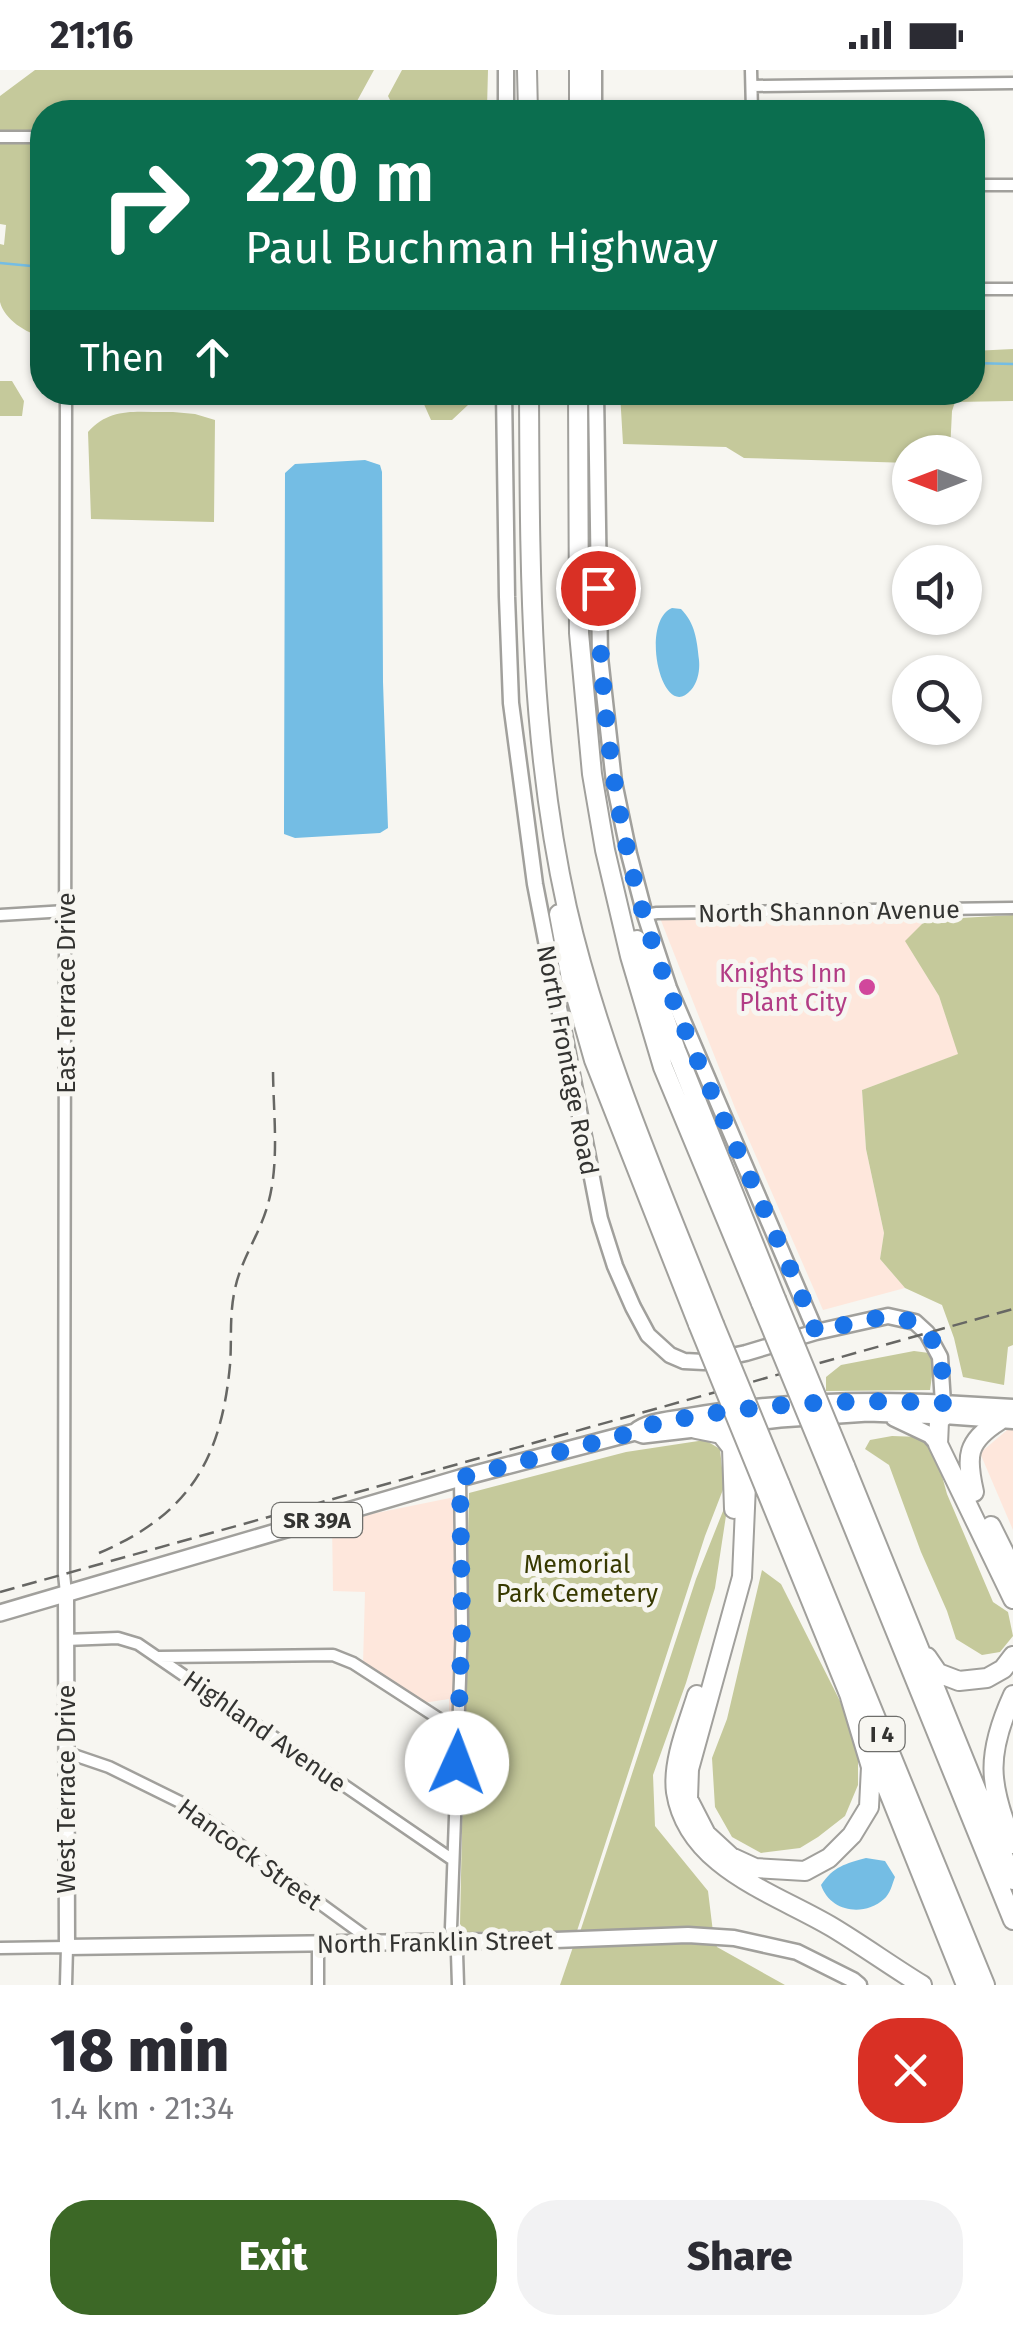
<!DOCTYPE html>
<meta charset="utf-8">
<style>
body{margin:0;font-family:"Fira Sans",sans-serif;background:#f2f2f3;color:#2b2b33;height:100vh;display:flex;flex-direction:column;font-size:38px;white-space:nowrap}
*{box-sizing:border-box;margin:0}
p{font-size:32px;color:#7c7c81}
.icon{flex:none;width:55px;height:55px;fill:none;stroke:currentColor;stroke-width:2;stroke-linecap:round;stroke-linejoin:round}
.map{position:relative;height:1915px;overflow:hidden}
.side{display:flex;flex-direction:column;background:#fff;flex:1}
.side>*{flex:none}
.hud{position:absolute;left:30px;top:30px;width:955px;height:305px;border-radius:40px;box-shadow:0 2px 8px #0004;background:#0b6e4f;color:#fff;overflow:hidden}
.needle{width:65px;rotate:270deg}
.controls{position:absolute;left:892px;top:365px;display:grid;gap:20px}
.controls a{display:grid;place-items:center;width:90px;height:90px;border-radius:50%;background:#fff;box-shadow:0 2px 8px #0004;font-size:50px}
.pin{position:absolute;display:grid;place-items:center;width:85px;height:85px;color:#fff;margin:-42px;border:5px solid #fff;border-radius:50%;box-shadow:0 2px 10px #0007}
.me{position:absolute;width:110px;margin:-55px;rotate:2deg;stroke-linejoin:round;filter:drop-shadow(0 0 8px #0008)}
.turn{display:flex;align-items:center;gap:35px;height:210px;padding:0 50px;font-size:45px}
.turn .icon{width:130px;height:130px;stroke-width:2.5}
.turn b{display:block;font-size:70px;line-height:85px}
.then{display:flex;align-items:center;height:95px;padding:0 50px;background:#0003;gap:20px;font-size:38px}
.round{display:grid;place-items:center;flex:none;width:105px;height:105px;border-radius:40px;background:#f2f2f3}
.overview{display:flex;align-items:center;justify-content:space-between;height:170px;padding:0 50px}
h1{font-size:60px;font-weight:800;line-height:75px}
.button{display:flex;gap:20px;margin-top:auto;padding:20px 50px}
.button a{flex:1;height:115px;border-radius:40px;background:#3c6826;color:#fff;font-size:40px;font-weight:800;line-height:115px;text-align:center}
.button a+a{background:#f2f2f3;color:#2b2b33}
.status{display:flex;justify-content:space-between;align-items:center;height:70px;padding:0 50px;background:#fff;direction:ltr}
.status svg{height:28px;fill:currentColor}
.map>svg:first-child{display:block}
</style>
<div class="status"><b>21:16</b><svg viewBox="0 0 49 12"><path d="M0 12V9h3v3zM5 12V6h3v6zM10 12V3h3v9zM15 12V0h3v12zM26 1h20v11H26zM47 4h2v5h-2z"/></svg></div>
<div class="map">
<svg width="1013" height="1915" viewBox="0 0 1013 1915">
<rect width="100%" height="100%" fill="#f7f6f1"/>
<!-- commercial -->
<path fill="#fee7dc" d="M776 847 879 851 926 850 906 872 939 926 959 984 862 1020 866 1079 884 1163 880 1189 905 1218 823 1240 735 1038 660 848Z
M1013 1355V1460L980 1383Z
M455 1427 457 1554 454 1653 449 1649V1629L423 1633 363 1594 365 1522 333 1521 332 1452Z"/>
<!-- green -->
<path fill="#c5c99b" d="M35 0H374L351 42H42V266C27 264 4 249 0 232 0 216 0 190 0 174L4 175 6 155 0 154V26Z
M402 0H488L487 38H394L388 26Z
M1013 279V331L955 332 952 341 950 382H910V393L744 388 726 377 623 374 620 323 972 322 973 281Z
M0 311H12L24 331 22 346H0Z
M419 323H499V335H468L452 350H431Z
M173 342 195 344 215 350 214 452 91 449 88 362C111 335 141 343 173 342Z
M1013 845V1275L1008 1277 1004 1315 963 1307 954 1268 942 1235 905 1218 880 1189 884 1163 866 1079 862 1020 958 984 939 926 905 871 926 850Z
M914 1281 929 1283 934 1292 930 1320 826 1321V1307L841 1295Z
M892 1366 921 1367 934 1377 947 1424 993 1532 1008 1542 1013 1566 1000 1582 982 1585 956 1569 947 1541 921 1482 889 1395 865 1379 870 1370Z
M705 1370 720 1379 724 1417 705 1466 577 1861 466 1862 460 1854 469 1423 626 1382Z
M729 1426 715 1518 686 1613 653 1705 655 1756 708 1821 713 1862 579 1865 696 1509Z
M762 1500 781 1514 840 1631 858 1681V1715L845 1746 818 1767 800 1778 761 1783 732 1767 715 1737 712 1688 727 1649Z
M715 1871 717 1877 785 1915H560L574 1874Z"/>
<!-- water -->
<path fill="#74bde4" d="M365 390 380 395 382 402 383 612 388 758 380 763 295 768 284 764V749L285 403 295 394Z
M672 538 681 539C695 553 697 570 699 590 700 600 698 612 691 620 662 654 639 552 672 538Z
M866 1788 885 1791 895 1807C892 1815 890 1824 884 1829 864 1847 830 1842 821 1815 834 1796 845 1794 866 1788Z"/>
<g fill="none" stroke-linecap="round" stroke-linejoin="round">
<!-- stream -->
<path stroke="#74bde4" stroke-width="2.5" d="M0 193 42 197
M972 293 1013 294"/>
<!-- street casing -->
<g stroke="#a1a09c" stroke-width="15">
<path id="street" d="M751 0 752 42
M752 16 1013 13
M0 67H42
M972 115H1013
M972 219H1013
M0 845 66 841
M645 845 657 843 1013 838
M66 1523 64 1504 66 322
M65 1570 118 1568 138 1574 453 1790
M159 1587 333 1585 353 1593 458 1661
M65 1682 109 1697 182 1733 373 1872
M318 1873V1915
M0 1878 67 1877 66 1915
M458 1915 457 1883 451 1858 462 1554 460 1408"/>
</g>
<!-- secondary casing -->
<g stroke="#a1a09c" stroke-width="19">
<path id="secondary" d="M594 0V42
M506 42V0
M504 322 507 527 511 633 535 814 600 1149 615 1196 633 1237 648 1265 670 1285 684 1291 704 1292 746 1283 816 1262 888 1246 915 1252 927 1263 940 1287 943 1333 1013 1337
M596 322 600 587 614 712 629 784 645 845 669 918 816 1262
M944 1346 1013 1351
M66 1523 67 1877 555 1870 688 1865 734 1868 797 1882 853 1910 859 1915"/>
</g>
<!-- primary casing -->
<g stroke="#a1a09c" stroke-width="20">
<path id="primary" d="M894 1348 930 1365 938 1374
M0 1543 460 1408 635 1362C647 1351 671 1350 686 1347 772 1332 856 1329 943 1333L944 1346 868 1343 780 1349 643 1365 635 1362"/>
</g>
<!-- highway casing -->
<g stroke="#a1a09c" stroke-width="22">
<path id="highway" d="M527 0 528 42
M579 42V0
M529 322C530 496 529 668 567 838 600 981 660 1117 714 1254
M578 322 579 563 592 704 605 780 630 886 663 997 761 1233
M559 844 571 909 594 990 698 1254
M637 870 676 980 776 1229
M944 1346 939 1351 938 1374 1013 1529
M696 1359 721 1364 732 1378 734 1439
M738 1363 746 1415 742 1507 689 1699 688 1729 706 1764 731 1787 755 1798 805 1801 829 1788 852 1765 869 1737 871 1697 850 1627
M845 1396 1013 1810
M830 1400 1013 1850
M780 1414 985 1915
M765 1418 854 1636
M974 1422C966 1386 966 1372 999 1351
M991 1456 1013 1500
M927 1587 938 1603 959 1611 987 1608 1003 1599 1013 1586
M697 1625C688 1654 672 1691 676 1722 688 1798 775 1823 832 1857 862 1875 891 1896 922 1915
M1013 1625C986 1684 988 1714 1013 1774
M875 1688 966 1915"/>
</g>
<!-- street -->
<use href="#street" stroke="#fff" stroke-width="10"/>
<!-- secondary -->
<use href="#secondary" stroke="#fff" stroke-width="14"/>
<!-- primary -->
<use href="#primary" stroke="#fff" stroke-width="15"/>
<!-- highway -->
<use href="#highway" stroke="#fff" stroke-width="18"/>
<!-- rail -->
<path stroke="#676764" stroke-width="2.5" stroke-dasharray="15 8" stroke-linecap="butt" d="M99 1483C188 1445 221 1391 230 1295 232 1270 229 1245 235 1219 241 1189 260 1164 268 1134 280 1091 273 1042 273 998
M0 1522 1013 1239"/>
<!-- highway-bridge casing -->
<g stroke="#a1a09c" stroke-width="22" stroke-linecap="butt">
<path id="highway-bridge" d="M776 1229 845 1396
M761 1233 830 1400
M698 1254 765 1418
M714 1254 780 1414"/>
</g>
<!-- highway-bridge -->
<use href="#highway-bridge" stroke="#fff" stroke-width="18"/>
</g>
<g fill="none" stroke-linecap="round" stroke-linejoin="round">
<!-- route -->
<path stroke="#1a73e8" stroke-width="18" stroke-dasharray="0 32.4" d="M457 1693 462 1554 460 1408 635 1362 641 1357C741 1334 841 1328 943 1333 942 1318 944 1299 939 1285 919 1226 861 1252 816 1262 767 1135 701 1013 656 884 616 766 601 641 598 518"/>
</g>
<!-- markers -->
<circle fill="#d1479c" stroke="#f7f6f1" stroke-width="4" cx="867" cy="917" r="10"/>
<g text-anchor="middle" stroke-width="10" stroke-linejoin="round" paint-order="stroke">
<!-- shield labels -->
<g fill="#f7f6f1" stroke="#6e6e6b" stroke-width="2.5">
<rect x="272" y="1433" width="90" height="34" rx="8"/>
<rect x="859.5" y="1647" width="45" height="34" rx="8"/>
</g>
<g font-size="22" font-weight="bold" fill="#333331">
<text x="317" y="1458">SR 39A</text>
<text x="882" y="1672">I 4</text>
</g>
<!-- street labels -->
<g font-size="25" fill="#333331" stroke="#f7f6f1">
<text transform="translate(829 841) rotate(-1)" y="9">North Shannon Avenue</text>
<text transform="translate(66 923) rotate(-90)" y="9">East Terrace Drive</text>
<text transform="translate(568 990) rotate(79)" y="9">North Frontage Road</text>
<text transform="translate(265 1661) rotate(35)" y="9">Highland Avenue</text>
<text transform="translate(66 1719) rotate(-90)" y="9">West Terrace Drive</text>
<text transform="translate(250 1784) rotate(36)" y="9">Hancock Street</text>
<text transform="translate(435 1872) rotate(-1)" y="9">North Franklin Street</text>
</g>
<!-- hotel labels -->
<g font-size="25" fill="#b23c85" stroke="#f7f6f1" text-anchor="end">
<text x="847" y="912">Knights Inn<tspan x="847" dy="29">Plant City</tspan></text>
</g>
<!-- park labels -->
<g font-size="25" fill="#373900" stroke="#f7f6f1">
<text x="577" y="1503">Memorial<tspan x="577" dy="29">Park Cemetery</tspan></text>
</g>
</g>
</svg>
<div class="controls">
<a><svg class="needle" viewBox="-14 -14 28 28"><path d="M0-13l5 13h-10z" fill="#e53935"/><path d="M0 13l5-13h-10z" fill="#7c7c81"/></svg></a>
<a><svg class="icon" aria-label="sound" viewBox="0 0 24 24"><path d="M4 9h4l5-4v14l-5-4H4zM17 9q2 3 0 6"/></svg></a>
<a><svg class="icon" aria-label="search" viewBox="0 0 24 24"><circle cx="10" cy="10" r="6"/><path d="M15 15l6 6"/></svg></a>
</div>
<div class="pin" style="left:598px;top:518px;background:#d93025"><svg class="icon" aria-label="arrive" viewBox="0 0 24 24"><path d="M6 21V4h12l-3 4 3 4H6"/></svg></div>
<svg class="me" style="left:457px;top:1693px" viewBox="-20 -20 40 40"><circle r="19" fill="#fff"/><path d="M0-13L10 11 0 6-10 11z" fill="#1a73e8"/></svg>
<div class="hud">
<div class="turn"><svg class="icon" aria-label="right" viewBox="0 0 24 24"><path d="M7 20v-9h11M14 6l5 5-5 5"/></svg><div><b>220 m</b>Paul Buchman Highway</div></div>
<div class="then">Then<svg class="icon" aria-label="ahead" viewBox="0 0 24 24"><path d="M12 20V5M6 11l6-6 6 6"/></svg></div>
</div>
</div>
<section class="side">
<div class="overview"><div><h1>18 min</h1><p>1.4 km · 21:34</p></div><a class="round" style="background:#d93025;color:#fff"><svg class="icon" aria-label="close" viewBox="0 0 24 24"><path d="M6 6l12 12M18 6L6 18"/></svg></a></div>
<div class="button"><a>Exit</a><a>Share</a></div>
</section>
